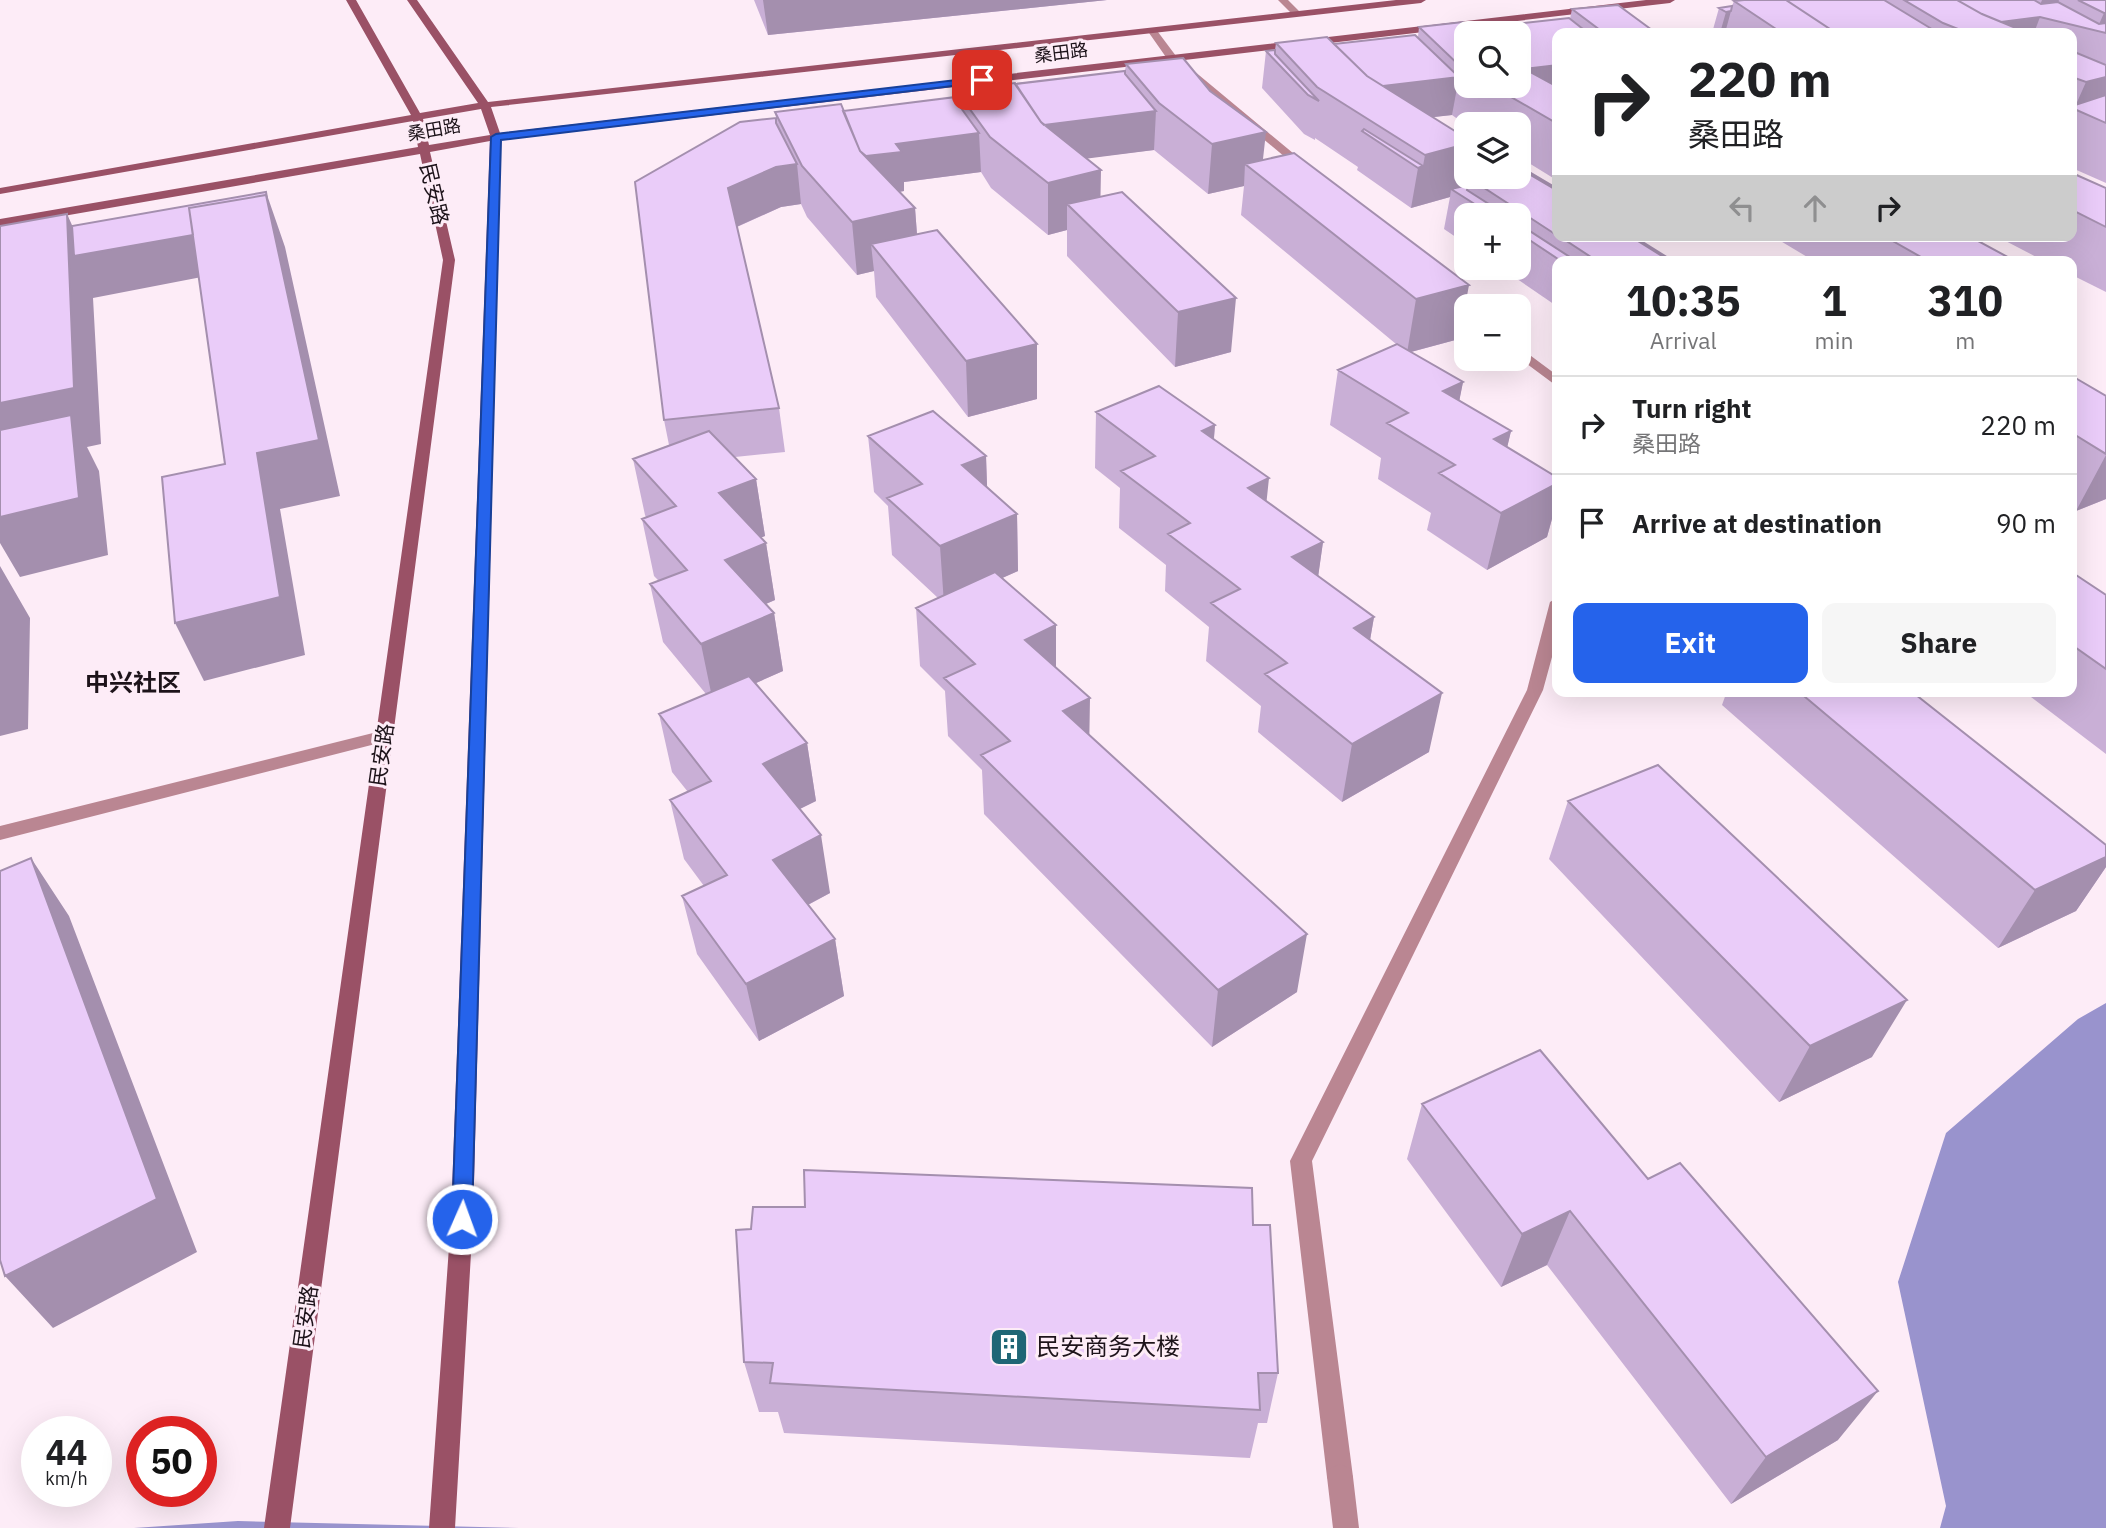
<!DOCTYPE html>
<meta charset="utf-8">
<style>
body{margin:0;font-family:"IBM Plex Sans","Noto Sans SC",sans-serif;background:#f6f6f6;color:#202124;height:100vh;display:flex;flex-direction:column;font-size:26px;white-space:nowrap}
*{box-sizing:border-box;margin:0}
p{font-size:23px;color:#757577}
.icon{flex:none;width:38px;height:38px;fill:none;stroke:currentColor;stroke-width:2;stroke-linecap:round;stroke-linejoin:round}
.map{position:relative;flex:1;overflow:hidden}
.details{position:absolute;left:1552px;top:256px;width:525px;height:441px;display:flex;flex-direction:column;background:#fff;border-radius:14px;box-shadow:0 7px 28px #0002}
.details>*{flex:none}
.banner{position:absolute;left:1552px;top:28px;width:525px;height:214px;border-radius:14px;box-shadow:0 7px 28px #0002;background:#fff;color:#202124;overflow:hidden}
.tools{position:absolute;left:1454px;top:21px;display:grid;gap:14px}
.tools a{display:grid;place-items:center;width:77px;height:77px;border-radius:14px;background:#fff;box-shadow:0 7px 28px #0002;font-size:35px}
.speed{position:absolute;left:21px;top:1416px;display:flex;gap:14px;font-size:35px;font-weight:700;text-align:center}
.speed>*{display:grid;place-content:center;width:91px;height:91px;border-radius:50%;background:#fff;box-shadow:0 7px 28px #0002;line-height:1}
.speed small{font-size:18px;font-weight:400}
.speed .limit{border:10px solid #d22;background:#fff;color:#111}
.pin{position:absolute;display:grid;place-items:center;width:60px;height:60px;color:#fff;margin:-30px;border-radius:14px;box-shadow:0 4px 10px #0006}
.me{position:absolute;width:77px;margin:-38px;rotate:2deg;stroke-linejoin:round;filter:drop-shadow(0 0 5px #0008)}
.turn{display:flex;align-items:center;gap:24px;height:147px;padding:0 21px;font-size:32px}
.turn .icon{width:91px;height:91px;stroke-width:2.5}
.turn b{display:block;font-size:49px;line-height:60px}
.lanes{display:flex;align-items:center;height:66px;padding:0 21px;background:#0003;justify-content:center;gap:35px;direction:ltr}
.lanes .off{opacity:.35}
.eta{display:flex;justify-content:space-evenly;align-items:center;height:119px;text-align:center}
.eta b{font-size:42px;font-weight:800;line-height:49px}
.button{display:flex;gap:14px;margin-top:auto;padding:14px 21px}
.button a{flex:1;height:80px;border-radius:14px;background:#2563eb;color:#fff;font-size:28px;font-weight:800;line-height:80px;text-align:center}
.button a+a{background:#f6f6f6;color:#202124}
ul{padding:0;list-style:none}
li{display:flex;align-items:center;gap:21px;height:98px;padding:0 21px;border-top:2px solid #e0e0e0}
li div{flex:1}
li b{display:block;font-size:26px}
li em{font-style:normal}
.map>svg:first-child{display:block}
</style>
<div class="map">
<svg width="2106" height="1528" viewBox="0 0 2106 1528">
<rect width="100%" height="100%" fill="#fdecf7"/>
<!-- water -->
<path fill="#9993cd" d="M2106 1003V1528H1940L1946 1506 1898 1282 1946 1133 2078 1019Z
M238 1521 519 1528H134Z"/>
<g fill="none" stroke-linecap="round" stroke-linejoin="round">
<!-- service -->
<path fill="#ba8692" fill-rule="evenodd" d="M1149 28H1155L1176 56 1311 168V172H1303L1168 60 1147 30Z
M1519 347 1558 376V387L1519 358Z
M1558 597V635L1543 690 1312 1161 1353 1477 1349 1486 1340 1490 1331 1486 1327 1477 1290 1161 1527 690 1550 602Z
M385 730 391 732 394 736 391 740 0 840V826Z"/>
<!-- minor -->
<path fill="#ba8692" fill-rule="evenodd" d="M1278 0H1288L1302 14 1294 16Z
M1340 1464 1349 1468 1353 1477 1359 1528H1333L1327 1477 1331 1468Z"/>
<!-- secondary -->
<path fill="#9a5166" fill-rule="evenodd" d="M346 0H356L420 113 478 103 407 0H417L488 102 1396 0H1426L1421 3 491 107 500 133 1646 0H1675L1670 3 501 140 473 1219 455 1528H429L451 1219 490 141 430 152 455 260 290 1528H264L443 260 420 154 0 227V219L418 147 413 121 0 194V188L411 115ZM481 109 490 135 429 145 423 119Z"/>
</g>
<!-- wall -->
<path fill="#c9afd6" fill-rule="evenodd" d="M754 0H1107L768 35Z
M1744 0H2106V183L2072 168V33H1712L1719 8 1732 6 1734 1Z
M1572 9 1656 33H1558V181L1519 157V124L1466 125 1452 115 1433 117 1466 177H1519L1558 189V236H1633L1673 261H1558V307L1501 268H1519V215H1466V244L1444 229 1450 197 1411 208 1357 170 1358 167 1315 138V140L1304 134 1262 88 1266 51 1275 50 1276 43 1334 44 1418 37 1419 27 1472 29 1570 19ZM1466 33 1519 86H1466Z
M1126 64 1263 160 1294 153 1459 339 1411 352 1463 382 1459 401 1511 431 1507 447 1558 478V497L1547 537 1487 570 1427 530 1431 513 1378 479 1381 458 1330 425 1338 370 1396 344 1241 215 1244 186 1208 194 1154 150 1086 158 1100 197 1231 352 1175 367 1067 256V230L1048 235 991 188 981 172 904 182V191L900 192 915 208 917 234 1037 399 968 417 876 297 874 271 857 275 807 217 801 204 781 207 737 227 779 408 785 452 735 457 756 479 765 536 761 537 766 543 775 600 766 604 774 613 783 671 756 683 807 743 816 801 800 809 830 893 808 905 835 939 844 996 759 1041 697 954 682 896 704 886 684 859 670 800 688 792 672 772 659 714 706 694 663 642 650 584 659 581 654 576 642 519 646 517 645 515 633 459 669 445 664 420 776 118 775 112 843 111 956 97V90L1125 71Z
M2072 173 2106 188V292L2072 275V261H2044L1996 236H2072Z
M1772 236H1969L2015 261H1814Z
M2072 376 2106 396V499L2076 511 2072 508Z
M1096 412 1215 425 1214 439 1266 501 1323 542 1318 576 1374 617 1370 640 1429 752 1342 802 1258 732 1261 706 1206 661 1209 627 1165 591 1166 565 1119 528 1120 488 1095 468Z
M868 436 986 456 987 488 1017 514 1018 571 1002 578 1056 625V668L1089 735 1297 992 1212 1047 984 814 982 770 948 736 945 691 920 666 916 608 938 598 892 555 888 506 874 492Z
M2072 577 2106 595V754L2023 691H2072Z
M1727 691H1911L2106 845V867L2076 911 1998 948 1722 705Z
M1568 801 1872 1057 1779 1102 1549 859Z
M1422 1104 1648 1179 1838 1440 1731 1504 1547 1265 1501 1287 1407 1159Z
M1253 1225 1278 1373 1267 1423H1258L1250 1458 784 1433 778 1412H759L744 1362Z"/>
<!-- shaded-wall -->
<path fill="#a48fae" d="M763 0H1107L768 35Z
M2042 0H2059L2051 20 2040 17 2034 33H1977L1980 25 2035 18Z
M1731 11 1725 33H1720L1726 12Z
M2104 13H2106V33L2096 31Z
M1558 65V101L1519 69Z
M1459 77 1452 115 1417 119 1381 86Z
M2106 77V110L2074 109 2086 82Z
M1156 111 1154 150 1037 165 1036 126Z
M1266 132 1261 177 1245 164 1244 186 1208 194 1212 144Z
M979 133 981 172 904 182V191L863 197 859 157 896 144Z
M1466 144 1467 177 1464 193 1451 189 1450 197 1411 208 1418 168 1423 166 1425 155Z
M797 164 801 204 781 207 734 228 728 188 776 167Z
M1101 170 1100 222 1067 204V230L1048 235V183Z
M266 192 285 247 340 496 280 509 305 655 204 681 175 623 280 597 212 275 93 298 101 444 87 447 99 471 108 555 20 577 0 543V403L67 214 85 254Z
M915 208 919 261 871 244 874 271 857 275 852 222Z
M1469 285 1459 339 1407 353 1416 299Z
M1236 298 1231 352 1175 367 1178 312Z
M1037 344V399L968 417 966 361Z
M1463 382 1452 438 1443 391Z
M1215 425 1210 482 1202 431Z
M1511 431 1498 487 1494 439Z
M2106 455V499L2076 511Z
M986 456 988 512 962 465Z
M1269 478 1263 535 1248 488Z
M756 479 765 536 729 550 719 493Z
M1558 483V497L1547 537 1487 570 1501 513Z
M1017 514 1018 571 944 604 940 546Z
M1323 542 1315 599 1292 557Z
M766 543 775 600 735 617 725 560Z
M0 566 30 618 28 729 0 736Z
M774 613 783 671 713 702 701 644Z
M1374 617 1364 675 1354 628Z
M1056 625V683L1025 640Z
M1442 693 1429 752 1342 802 1352 744Z
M1090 698 1089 756 1063 711Z
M807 743 816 801 773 822 763 764Z
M821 835 830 893 783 918 773 860Z
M2106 857V867L2076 911 1998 948 2035 890Z
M31 858 69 916 197 1252 53 1328 5 1276Z
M1307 934 1297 992 1212 1047 1218 990Z
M835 939 844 996 759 1041 746 984Z
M1907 1000 1872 1057 1779 1102 1810 1046Z
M1570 1211 1547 1265 1501 1287 1522 1234Z
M1878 1391 1838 1440 1731 1504 1766 1457Z"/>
<!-- building -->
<path fill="#eaccf9" stroke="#a48fae" stroke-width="2" d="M1744 0H1786L1836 33H1782L1734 1Z
M1786 0H1884L1935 31 1917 33H1836Z
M1904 0H1957L1982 14 2028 33H1968L1943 23Z
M1957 0H2034L2041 4 2058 2 2099 24 2106 23V33L2040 17 2001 22 1982 14Z
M2078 0H2106V13H2104Z
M1618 5 1656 33H1604L1572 9Z
M1732 6 1731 11 1726 12 1719 8Z
M1569 18 1588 33H1558V65L1524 69 1519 66V33H1477L1472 29Z
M1463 22 1477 33H1466V71L1463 69 1419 27Z
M1415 35 1459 77 1383 86 1367 76 1334 44Z
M1327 37 1367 76 1466 138V144L1425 155 1317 87 1276 43Z
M1275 50V54L1319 101 1308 95 1266 51Z
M2072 51 2106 65V77L2086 82 2072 77Z
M1183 58 1210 91 1266 132 1212 144 1159 103 1126 64Z
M1519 66 1558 87V124L1492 86H1519Z
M1125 71V74L1156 111 1044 125 1041 122 1015 84Z
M1015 83 1041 122 1101 170 1048 183 990 137 956 90Z
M2106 95V123L2072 108V106Z
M956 97V101L979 133 896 144 902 152 866 156 860 151 843 111Z
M841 104 860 151 915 208 852 222 802 166 775 112Z
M776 118V123L797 164 776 167 728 188 779 408 664 420 635 182 740 122Z
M1364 129 1423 166 1418 168 1362 131Z
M1294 153 1469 285 1416 299 1245 164Z
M1519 167 1558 191V236L1469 178 1475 177H1519Z
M1526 170 1558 189V191L1524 171Z
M2072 173 2106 188V227L2072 210Z
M1468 185 1467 190 1506 215H1492L1451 189Z
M266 192 267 198 266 195 189 208 193 235 74 256 72 226Z
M1122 192 1236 298 1178 312 1067 204Z
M266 195 319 440 257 453 280 597 175 623 162 477 225 464 189 208Z
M67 214 74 388 0 403V226Z
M1519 224 1576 261H1561L1519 233Z
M937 230 1037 344 966 361 871 244Z
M1559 236H1630L1670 261H1597Z
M1630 236H1633L1673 261H1670Z
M1884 236H1969L2015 261H1928Z
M1397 344 1463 382 1443 391 1511 431 1494 439 1558 478V483L1501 513 1439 473 1455 465 1387 423 1408 413 1338 370Z
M2072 376 2106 396V454L2072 433Z
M1159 386 1215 425 1202 431 1269 478 1248 488 1323 542 1292 557 1374 617 1354 628 1442 693 1352 744 1265 674 1287 663 1211 603 1240 589 1168 534 1190 523 1121 471 1155 456 1096 412Z
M933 411 986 456 962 465 1017 514 940 546 887 498 922 484 868 436Z
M71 415 79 498 0 517V430Z
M709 431 756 479 719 493 766 543 725 560 774 613 701 644 650 584 687 570 642 519 676 506 633 459Z
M995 572 1056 625 1025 640 1090 698 1063 711 1307 934 1218 990 981 755 1010 741 944 678 975 664 916 608Z
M2076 575 2106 595V669L2072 645V577Z
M749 676 807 743 763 764 821 835 773 860 835 939 746 984 682 896 727 875 670 800 711 781 659 714Z
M1798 691H1911L2106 845V857L2035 890Z
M1658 765 1907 1000 1810 1046 1568 801Z
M31 858 157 1199 5 1276 0 1260V871Z
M1540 1050 1648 1179 1680 1163 1878 1391 1766 1457 1570 1211 1522 1234 1422 1104Z
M804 1170 1252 1188 1253 1225H1270L1278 1373H1258L1260 1410 770 1383 773 1363 744 1362 736 1230 751 1229 753 1207H805Z"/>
<!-- route -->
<path fill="#2563eb" stroke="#184099" stroke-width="2" d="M982 77 987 80 986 82 501 140 472 1219 469 1226 462 1228 455 1226 452 1219 491 137 496 134Z"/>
<!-- icons -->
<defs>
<g id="building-square" transform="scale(2.0125)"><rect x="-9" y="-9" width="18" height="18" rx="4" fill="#1f6675" stroke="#fdecf7"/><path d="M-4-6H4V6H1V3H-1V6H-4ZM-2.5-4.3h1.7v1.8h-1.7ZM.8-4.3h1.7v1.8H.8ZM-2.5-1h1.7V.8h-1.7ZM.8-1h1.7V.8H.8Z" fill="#fff"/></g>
</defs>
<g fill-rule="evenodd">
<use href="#building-square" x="1009" y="1347"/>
</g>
<g text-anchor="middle" stroke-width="6" stroke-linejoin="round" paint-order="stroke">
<!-- far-street labels -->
<g font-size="18" fill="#1d131a" stroke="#fdecf7">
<text transform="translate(1061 53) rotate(-7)" y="6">桑田路</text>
<text transform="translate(434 130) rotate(-10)" y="6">桑田路</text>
</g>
<!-- street labels -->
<g font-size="21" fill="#1d131a" stroke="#fdecf7">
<text transform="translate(434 194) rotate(77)" y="7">民安路</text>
<text transform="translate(382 755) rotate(-82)" y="7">民安路</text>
<text transform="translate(306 1317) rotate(-82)" y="7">民安路</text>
</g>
<!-- quarter labels -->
<g font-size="24" font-weight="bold" fill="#1d131a" stroke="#fdecf7">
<text x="133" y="691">中兴社区</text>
</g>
<!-- near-poi labels -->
<g font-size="24" fill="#1d131a" stroke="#fdecf7" text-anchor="start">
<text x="1036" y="1355">民安商务大楼</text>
</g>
</g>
</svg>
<div class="tools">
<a><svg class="icon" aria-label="search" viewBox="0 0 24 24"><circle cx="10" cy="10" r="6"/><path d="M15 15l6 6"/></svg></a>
<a><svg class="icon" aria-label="layers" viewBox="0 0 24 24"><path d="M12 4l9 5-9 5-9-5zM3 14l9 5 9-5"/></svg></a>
<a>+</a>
<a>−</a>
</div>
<div class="speed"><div>44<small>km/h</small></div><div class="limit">50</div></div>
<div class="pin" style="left:982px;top:80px;background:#d93025"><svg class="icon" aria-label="arrive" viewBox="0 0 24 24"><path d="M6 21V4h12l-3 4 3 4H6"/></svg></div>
<svg class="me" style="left:462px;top:1219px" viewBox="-20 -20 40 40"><circle r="17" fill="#2563eb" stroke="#fff" stroke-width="3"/><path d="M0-11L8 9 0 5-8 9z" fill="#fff"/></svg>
<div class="banner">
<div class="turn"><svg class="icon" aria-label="right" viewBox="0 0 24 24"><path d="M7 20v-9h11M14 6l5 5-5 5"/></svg><div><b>220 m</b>桑田路</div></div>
<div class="lanes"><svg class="icon off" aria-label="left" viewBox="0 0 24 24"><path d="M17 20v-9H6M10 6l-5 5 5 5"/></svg><svg class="icon off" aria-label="ahead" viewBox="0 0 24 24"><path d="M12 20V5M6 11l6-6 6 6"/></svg><svg class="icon" aria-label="right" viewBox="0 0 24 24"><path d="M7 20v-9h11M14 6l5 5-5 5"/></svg></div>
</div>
<section class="details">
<div class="eta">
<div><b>10:35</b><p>Arrival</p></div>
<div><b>1</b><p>min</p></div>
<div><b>310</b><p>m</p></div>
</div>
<ul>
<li><svg class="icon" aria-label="right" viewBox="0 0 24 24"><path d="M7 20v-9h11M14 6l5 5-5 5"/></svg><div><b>Turn right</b><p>桑田路</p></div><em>220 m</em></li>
<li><svg class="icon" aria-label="arrive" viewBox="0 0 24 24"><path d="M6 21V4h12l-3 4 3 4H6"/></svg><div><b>Arrive at destination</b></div><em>90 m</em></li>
</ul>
<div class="button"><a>Exit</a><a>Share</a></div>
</section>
</div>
